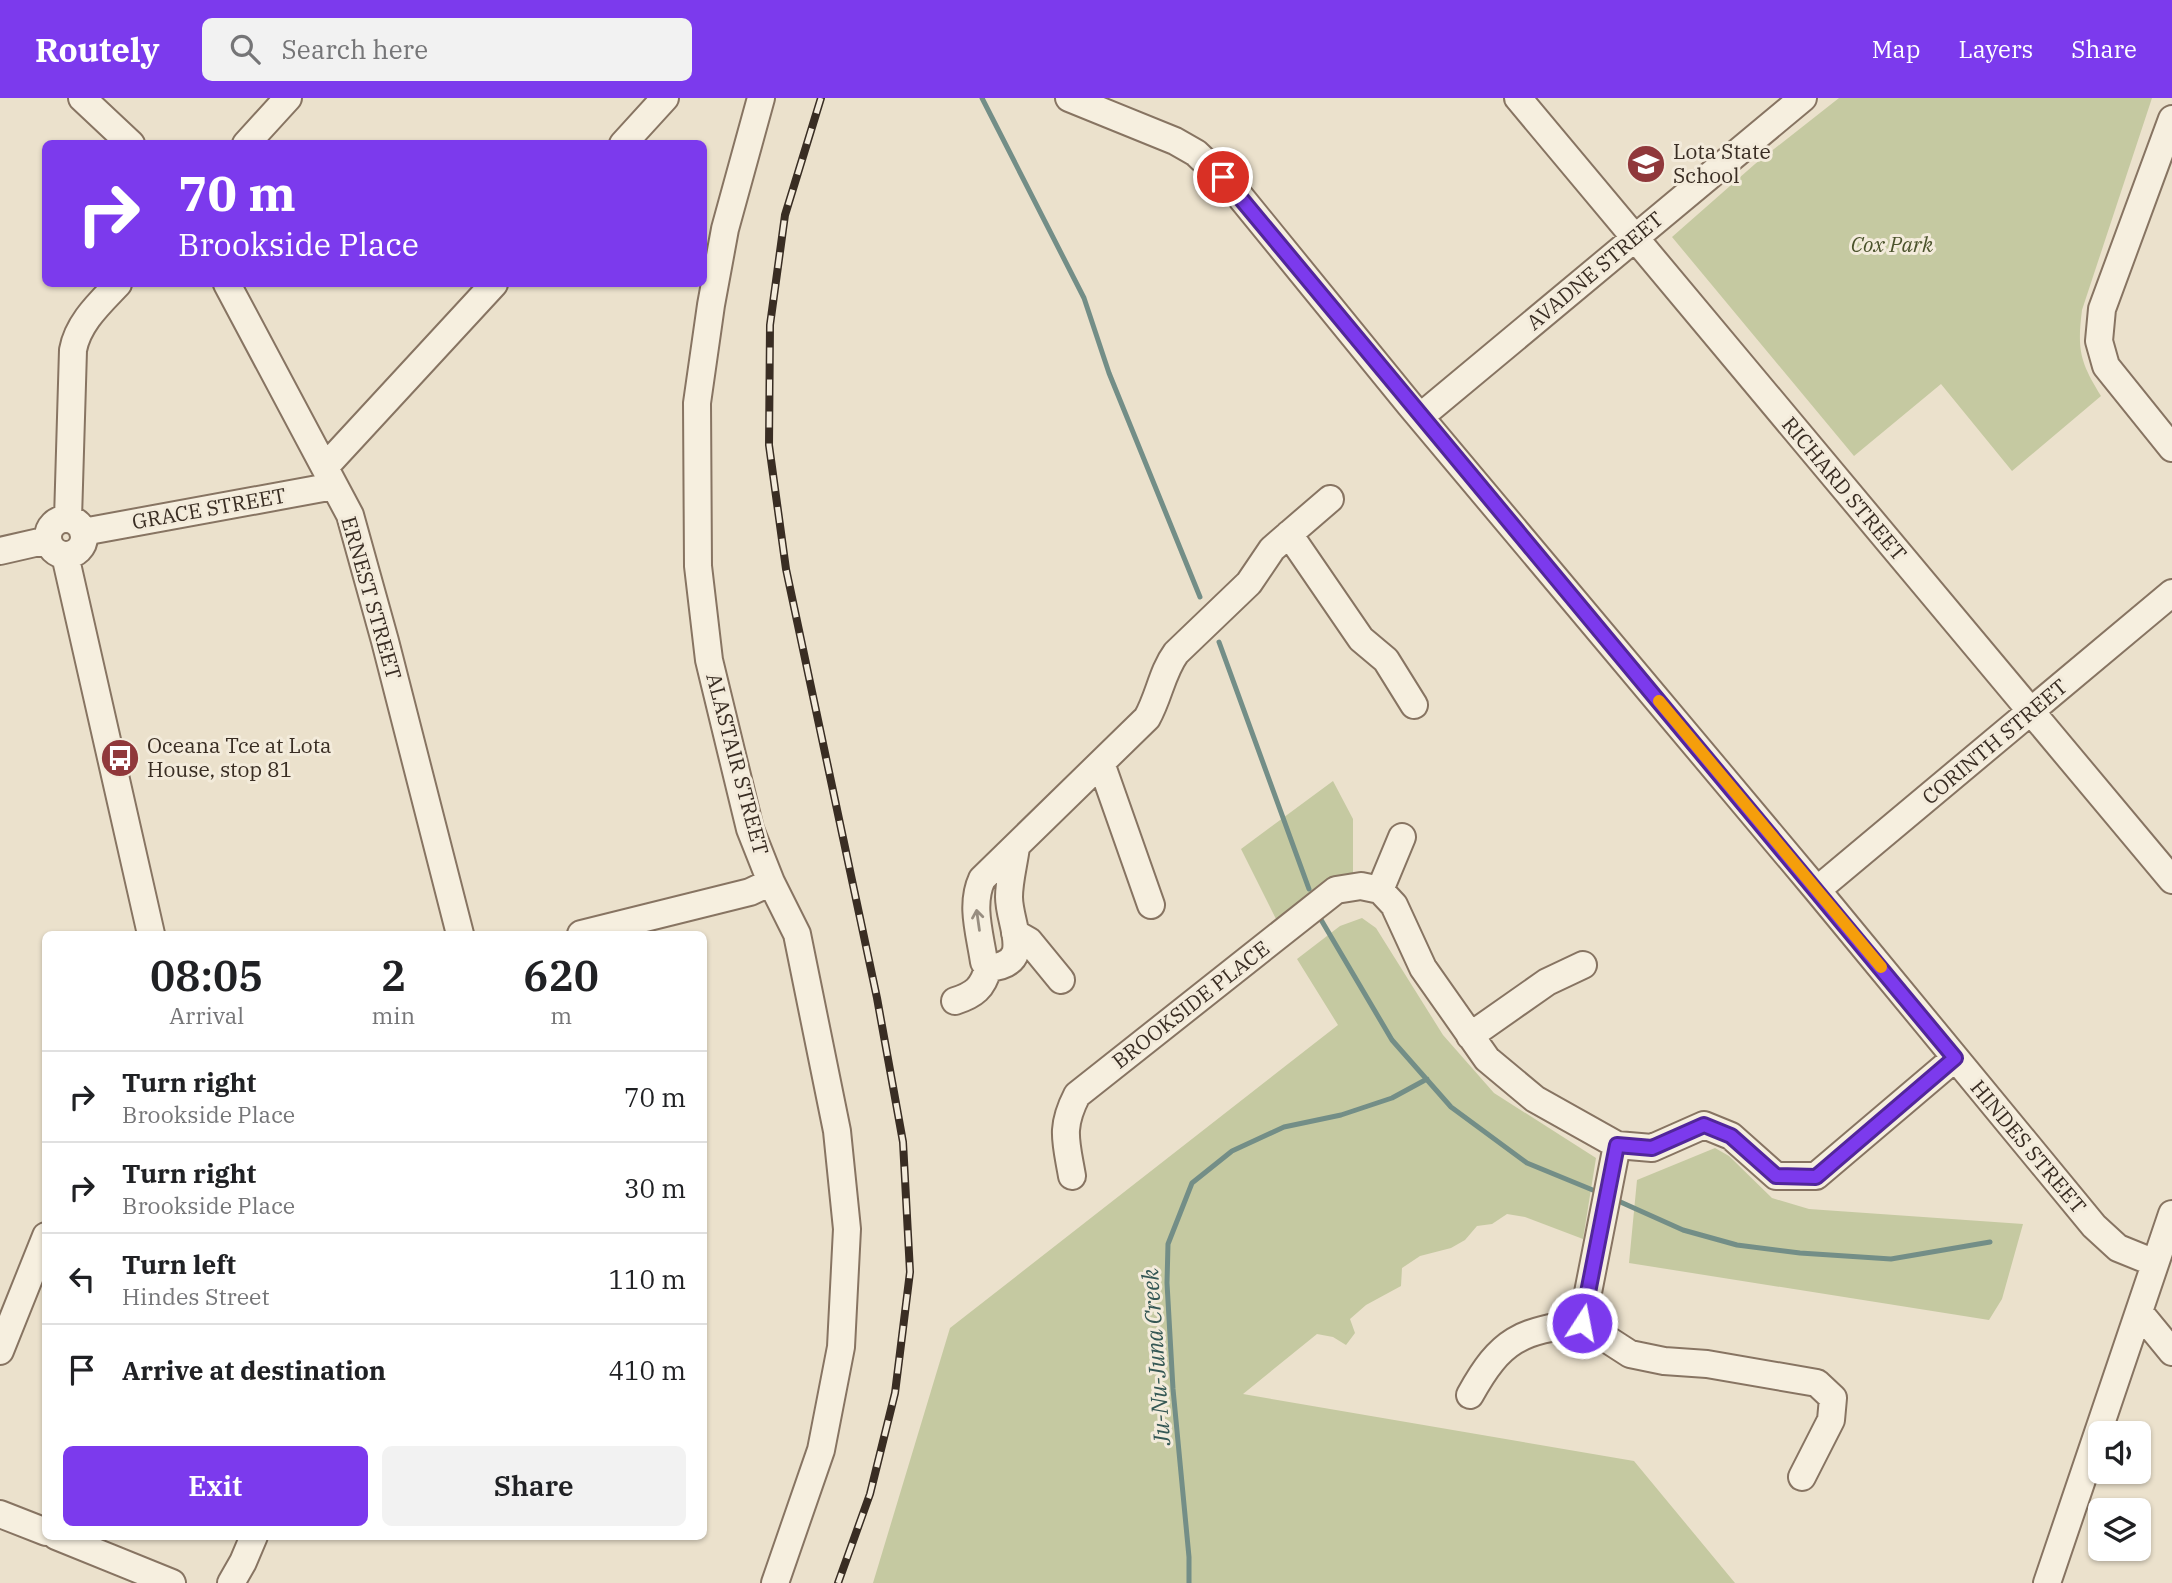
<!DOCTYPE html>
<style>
body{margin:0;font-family:"IBM Plex Serif",serif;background:#f2f2f2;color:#202124;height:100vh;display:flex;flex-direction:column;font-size:26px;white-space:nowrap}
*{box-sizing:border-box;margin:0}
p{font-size:23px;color:#757577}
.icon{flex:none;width:38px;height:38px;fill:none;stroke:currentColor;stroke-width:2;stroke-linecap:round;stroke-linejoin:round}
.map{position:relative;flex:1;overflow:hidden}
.panel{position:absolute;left:42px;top:833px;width:665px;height:609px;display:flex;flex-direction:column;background:#fff;border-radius:10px;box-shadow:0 2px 5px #0004}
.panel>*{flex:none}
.top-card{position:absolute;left:42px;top:42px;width:665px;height:147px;border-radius:10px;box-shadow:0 2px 5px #0004;background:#7c3aed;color:#fff;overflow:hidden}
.controls{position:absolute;left:2088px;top:1323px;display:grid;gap:14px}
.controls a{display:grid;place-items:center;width:63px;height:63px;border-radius:10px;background:#fff;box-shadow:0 2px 5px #0004;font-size:35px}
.pin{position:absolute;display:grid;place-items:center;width:60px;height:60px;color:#fff;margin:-30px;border:4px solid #fff;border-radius:50%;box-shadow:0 2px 7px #0007}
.me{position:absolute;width:77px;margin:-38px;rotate:11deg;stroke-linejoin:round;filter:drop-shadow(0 0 5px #0008)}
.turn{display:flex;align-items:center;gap:24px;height:147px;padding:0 21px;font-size:32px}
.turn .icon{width:91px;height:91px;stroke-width:2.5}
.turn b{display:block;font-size:49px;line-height:60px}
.eta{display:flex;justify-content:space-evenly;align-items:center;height:119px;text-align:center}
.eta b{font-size:42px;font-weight:600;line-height:49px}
.primary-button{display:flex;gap:14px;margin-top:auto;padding:14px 21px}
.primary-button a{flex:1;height:80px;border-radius:10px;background:#7c3aed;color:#fff;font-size:28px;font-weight:600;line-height:80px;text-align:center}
.primary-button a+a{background:#f2f2f2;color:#202124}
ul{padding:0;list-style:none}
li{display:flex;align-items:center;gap:21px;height:91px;padding:0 21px;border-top:2px solid #e0e0e0}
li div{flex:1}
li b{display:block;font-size:26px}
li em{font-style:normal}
header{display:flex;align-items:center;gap:42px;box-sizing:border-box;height:98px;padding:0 35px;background:#7c3aed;color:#fff}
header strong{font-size:33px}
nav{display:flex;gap:38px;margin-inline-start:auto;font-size:24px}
.search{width:490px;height:63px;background:#f2f2f2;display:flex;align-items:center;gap:18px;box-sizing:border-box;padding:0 24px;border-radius:10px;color:#757577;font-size:26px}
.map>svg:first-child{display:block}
</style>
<header>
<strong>Routely</strong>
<div class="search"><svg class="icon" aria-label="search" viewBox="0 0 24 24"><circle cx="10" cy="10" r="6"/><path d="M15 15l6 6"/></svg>Search here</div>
<nav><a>Map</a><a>Layers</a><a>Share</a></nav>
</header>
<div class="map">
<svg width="2172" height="1485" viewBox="0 0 2172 1485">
<rect width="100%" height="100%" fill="#ebe1cc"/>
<!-- green -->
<path fill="#c5c9a1" d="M1839 0H2152L2082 212C2077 252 2080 264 2101 298L2012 373 1941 286 1854 358 1672 139 1755 66Z
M1333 683 1353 721V780L1277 823 1241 751Z
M1362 820 1376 830 1443 937 1494 995 1596 1060 1583 1141 1525 1119 1507 1116 1492 1126 1477 1128 1465 1142 1451 1150 1420 1158 1402 1170 1401 1188 1366 1207 1350 1221 1355 1235 1346 1247 1333 1239 1317 1236 1243 1296 1634 1363 1735 1485H873L950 1230 1338 927 1297 861 1340 828Z
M1715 1050 1729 1058 1772 1100 1809 1111 2023 1126 2002 1201 1989 1222 1629 1165 1637 1082Z"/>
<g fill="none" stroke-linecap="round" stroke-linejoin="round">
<!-- stream -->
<path stroke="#738e87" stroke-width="5" d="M982 0 1084 200 1109 275 1200 499
M1219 544 1309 791
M1320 820 1392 942 1451 1009 1527 1065 1600 1095
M1616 1102 1683 1132 1737 1147 1800 1155 1891 1161 1990 1144
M1189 1485V1459L1173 1291 1167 1185 1168 1146 1192 1085 1232 1053 1284 1029 1341 1017 1392 1000 1427 981"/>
<!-- minor casing -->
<g stroke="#877462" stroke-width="30">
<path id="minor" d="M82 0 131 46
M761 0 725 131 711 207 697 305 698 468 709 562 750 731 771 784 797 836 837 1033 847 1131 841 1249 821 1352 775 1485
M1069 0 1175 43 1196 55 1234 91 1410 307 1817 792 2094 1128 2118 1150 2155 1165
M1518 0 2172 782
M2172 21 2102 211 2099 243 2106 268 2172 350
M246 46 288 0
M623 46 665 0
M227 186 350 417 385 543 460 836
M1420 319 1803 0
M325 369 494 186
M68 421 73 252C78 225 99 206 118 186
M48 439a18 18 0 1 1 36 0a18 18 0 1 1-36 0Z
M83 434 334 388
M1289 436 1361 541 1386 562 1414 607
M0 453 48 442
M65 457 151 836
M1101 665 1151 807
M1016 749C1014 765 1009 783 1009 799 1009 828 1036 866 988 870L984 864C980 836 970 807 982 781L1147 620C1159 599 1162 574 1176 555L1249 485 1272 451 1330 401
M1380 792 1402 739
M1817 792 2172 495
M1015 835 1029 843 1061 882
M581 836 750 794 771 784
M955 903C974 897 983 890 988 870
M1470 938 1547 884 1583 867
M1617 1047 1582 1225 1630 1256 1664 1263 1707 1266 1817 1285 1833 1300 1831 1322 1802 1379
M1072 1078C1066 1043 1060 1030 1077 997L1336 792 1361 788 1380 792 1394 807 1423 870 1487 961 1535 1001 1617 1047 1652 1050 1704 1027 1731 1038 1776 1078H1816L1955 960
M2140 1215 2172 1254
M0 1253 46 1138
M1470 1297C1501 1241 1520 1233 1582 1225
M0 1416 46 1434
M56 1438 172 1485
M231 1485 243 1464 254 1438
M2047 1485 2172 1116"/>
</g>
<!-- minor -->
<use href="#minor" stroke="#f6efdf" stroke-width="26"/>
<!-- rail casing -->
<g stroke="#392d23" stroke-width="8">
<path id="rail" d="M821 0 785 117 770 227 769 347 786 471 877 900 903 1044 910 1174 895 1295 870 1396 838 1485"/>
</g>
<!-- rail -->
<use href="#rail" stroke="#f3ebdb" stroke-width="5" stroke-dasharray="16" stroke-linecap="butt"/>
</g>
<!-- one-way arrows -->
<defs><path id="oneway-shaft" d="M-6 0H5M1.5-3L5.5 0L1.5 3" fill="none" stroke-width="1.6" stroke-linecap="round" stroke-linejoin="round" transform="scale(1.75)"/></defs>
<use stroke="#988e81" href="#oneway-shaft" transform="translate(978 822) rotate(-98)"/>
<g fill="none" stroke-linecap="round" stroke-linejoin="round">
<!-- route casing -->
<g stroke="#51269a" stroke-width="18">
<path id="route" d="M1223 79 1955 960 1816 1079 1776 1078 1731 1038 1704 1027 1652 1050 1617 1047 1582 1225"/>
</g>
<!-- route -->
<use href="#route" stroke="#7c3aed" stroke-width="12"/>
<!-- slow -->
<path stroke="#f59e0b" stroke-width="12" d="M1659 603 1881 869"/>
</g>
<!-- icons -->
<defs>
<g id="school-disc" transform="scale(2.0125)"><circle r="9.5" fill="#90383b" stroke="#f3ebdb"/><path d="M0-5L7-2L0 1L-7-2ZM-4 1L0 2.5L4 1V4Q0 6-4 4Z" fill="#fff"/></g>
<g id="bus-disc" transform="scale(2.0125)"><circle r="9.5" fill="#90383b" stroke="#f3ebdb"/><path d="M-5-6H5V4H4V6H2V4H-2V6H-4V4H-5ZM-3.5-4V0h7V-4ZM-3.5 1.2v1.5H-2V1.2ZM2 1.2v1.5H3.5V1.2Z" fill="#fff"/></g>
</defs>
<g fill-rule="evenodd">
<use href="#school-disc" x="1646" y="66"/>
<use href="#bus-disc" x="120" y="660"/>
</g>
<g text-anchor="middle" stroke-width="6" stroke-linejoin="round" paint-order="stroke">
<!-- poi labels -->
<g font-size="21" fill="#392d23" stroke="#f3ebdb" text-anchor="start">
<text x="1673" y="61">Lota State<tspan x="1673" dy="24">School</tspan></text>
<text x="147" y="655">Oceana Tce at Lota<tspan x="147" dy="24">House, stop 81</tspan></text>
</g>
<!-- park labels -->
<g font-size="21" font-style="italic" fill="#4b532c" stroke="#f3ebdb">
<text x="1892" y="154">Cox Park</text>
</g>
<!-- street labels -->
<g font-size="21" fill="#392d23" stroke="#f3ebdb">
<text transform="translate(1595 173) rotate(-40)" y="7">AVADNE STREET</text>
<text transform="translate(1844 391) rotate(50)" y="7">RICHARD STREET</text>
<text transform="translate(209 411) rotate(-10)" y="7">GRACE STREET</text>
<text transform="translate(371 500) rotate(74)" y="7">ERNEST STREET</text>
<text transform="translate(1995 644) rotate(-40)" y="7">CORINTH STREET</text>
<text transform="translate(737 666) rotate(75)" y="7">ALASTAIR STREET</text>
<text transform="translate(1191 907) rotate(-38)" y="7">BROOKSIDE PLACE</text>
<text transform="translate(2028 1049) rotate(50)" y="7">HINDES STREET</text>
</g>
<!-- water labels -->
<g font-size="23" font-style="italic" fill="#345754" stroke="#f3ebdb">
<text transform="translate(1156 1259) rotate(-94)" y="8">Ju-Nu-Juna Creek</text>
</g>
</g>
</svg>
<div class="controls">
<a><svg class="icon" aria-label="sound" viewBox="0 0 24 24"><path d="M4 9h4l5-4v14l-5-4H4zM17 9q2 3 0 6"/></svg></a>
<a><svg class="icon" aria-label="layers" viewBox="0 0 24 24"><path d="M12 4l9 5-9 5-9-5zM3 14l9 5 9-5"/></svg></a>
</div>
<div class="pin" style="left:1223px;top:79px;background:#d93025"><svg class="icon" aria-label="arrive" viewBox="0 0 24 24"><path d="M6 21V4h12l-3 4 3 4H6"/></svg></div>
<svg class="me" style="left:1582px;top:1225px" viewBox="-20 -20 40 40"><circle r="17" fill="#7c3aed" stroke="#fff" stroke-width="3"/><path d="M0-11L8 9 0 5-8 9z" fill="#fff"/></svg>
<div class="top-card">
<div class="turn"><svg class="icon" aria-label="right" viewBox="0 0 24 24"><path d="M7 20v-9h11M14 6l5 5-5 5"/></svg><div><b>70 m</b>Brookside Place</div></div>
</div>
<section class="panel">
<div class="eta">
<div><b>08:05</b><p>Arrival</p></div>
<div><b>2</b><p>min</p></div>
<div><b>620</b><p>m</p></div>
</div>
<ul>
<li><svg class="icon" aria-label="right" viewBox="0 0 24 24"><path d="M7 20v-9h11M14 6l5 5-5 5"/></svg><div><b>Turn right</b><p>Brookside Place</p></div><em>70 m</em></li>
<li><svg class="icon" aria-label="right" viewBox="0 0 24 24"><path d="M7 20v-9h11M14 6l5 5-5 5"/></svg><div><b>Turn right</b><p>Brookside Place</p></div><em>30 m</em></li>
<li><svg class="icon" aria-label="left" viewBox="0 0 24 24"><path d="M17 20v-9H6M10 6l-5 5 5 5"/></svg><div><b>Turn left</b><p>Hindes Street</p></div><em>110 m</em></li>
<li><svg class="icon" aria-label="arrive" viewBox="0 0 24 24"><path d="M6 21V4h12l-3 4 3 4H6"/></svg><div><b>Arrive at destination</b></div><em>410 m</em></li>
</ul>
<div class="primary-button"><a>Exit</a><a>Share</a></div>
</section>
</div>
